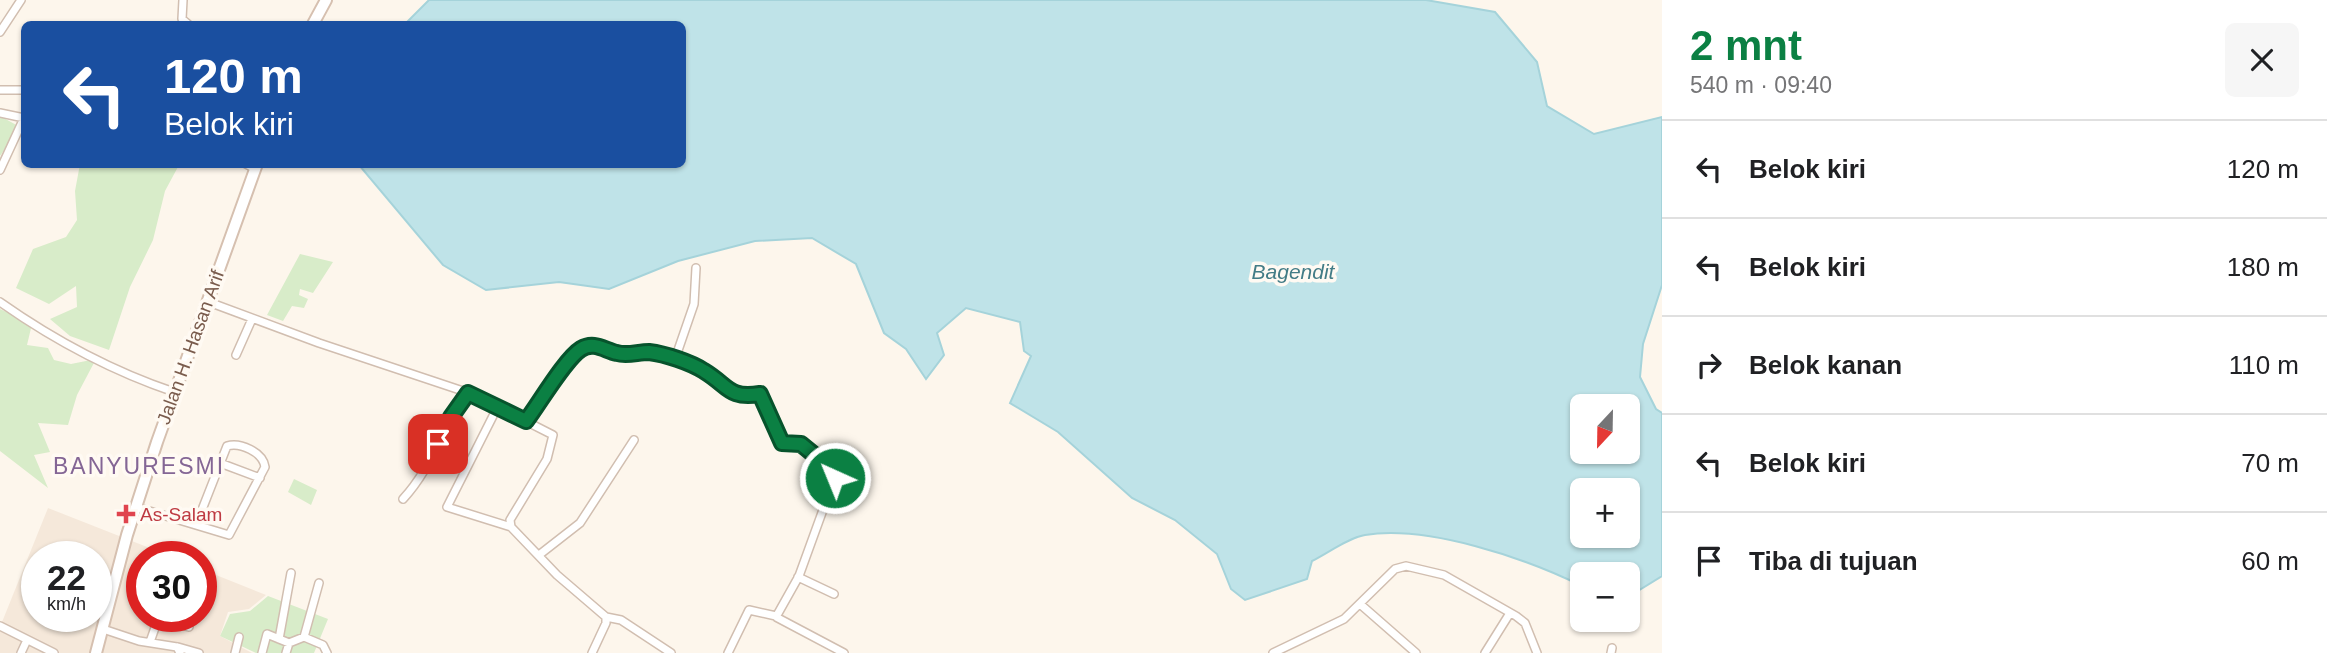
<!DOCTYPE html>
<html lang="id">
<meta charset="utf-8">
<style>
body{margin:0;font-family:Helvetica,sans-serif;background:#f6f6f6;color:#202124;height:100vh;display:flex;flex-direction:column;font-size:26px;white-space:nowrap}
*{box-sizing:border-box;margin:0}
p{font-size:23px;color:#757577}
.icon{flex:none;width:38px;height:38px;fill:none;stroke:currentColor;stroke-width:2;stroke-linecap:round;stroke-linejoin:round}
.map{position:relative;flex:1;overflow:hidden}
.panel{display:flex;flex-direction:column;background:#fff;width:665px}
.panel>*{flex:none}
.top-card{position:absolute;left:21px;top:21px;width:665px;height:147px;border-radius:10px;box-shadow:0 2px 5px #0004;background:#1a4fa0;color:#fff;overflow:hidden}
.needle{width:46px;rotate:202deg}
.fabs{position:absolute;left:1570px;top:394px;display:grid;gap:14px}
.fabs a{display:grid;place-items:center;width:70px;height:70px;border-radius:10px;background:#fff;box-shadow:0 2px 5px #0004;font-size:35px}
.speed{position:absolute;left:21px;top:541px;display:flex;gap:14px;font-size:35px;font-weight:700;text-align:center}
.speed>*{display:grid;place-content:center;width:91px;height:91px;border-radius:50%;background:#fff;box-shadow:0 2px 5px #0004;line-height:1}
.speed small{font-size:18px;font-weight:400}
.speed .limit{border:10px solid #d22;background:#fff;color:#111}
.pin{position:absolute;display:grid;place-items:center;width:60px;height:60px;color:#fff;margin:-30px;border-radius:14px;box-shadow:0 4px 10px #0006}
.me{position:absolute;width:77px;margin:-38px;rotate:316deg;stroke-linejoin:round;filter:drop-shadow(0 0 5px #0008)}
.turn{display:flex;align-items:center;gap:24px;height:147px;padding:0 28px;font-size:32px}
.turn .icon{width:91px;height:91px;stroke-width:2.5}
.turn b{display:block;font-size:49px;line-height:60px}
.round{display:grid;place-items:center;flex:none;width:74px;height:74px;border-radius:10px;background:#f6f6f6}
.head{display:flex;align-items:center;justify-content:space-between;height:119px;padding:0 28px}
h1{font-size:42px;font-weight:600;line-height:52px;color:#0b8043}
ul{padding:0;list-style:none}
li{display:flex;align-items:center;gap:21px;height:98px;padding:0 28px;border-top:2px solid #e0e0e0}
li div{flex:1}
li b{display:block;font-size:26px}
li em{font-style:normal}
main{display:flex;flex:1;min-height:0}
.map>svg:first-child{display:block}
</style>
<main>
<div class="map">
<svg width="1662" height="653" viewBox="0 0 1662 653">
<rect width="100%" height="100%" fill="#fdf6ec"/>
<!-- residential -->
<path fill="#f5e8da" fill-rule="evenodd" d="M48 508 170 556H142V616H201V569L266 595 249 609 228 612 220 636 252 653H0V627ZM37 556H96V616H37Z"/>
<!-- green -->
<path fill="#d8ecc9" d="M0 116 20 127 0 156Z
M80 164 179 165 165 191 153 240 130 287 109 350 70 336 50 319 77 307 76 286 49 304 16 288 33 249 66 237 77 220 75 191Z
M300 254 333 262 313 293 300 289 299 295 308 299 304 308 292 306 283 321 267 315Z
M0 309 32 324 27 345 48 348 54 360 71 364 96 359 77 395 68 425 38 423 50 452 34 455 48 488 0 451Z
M294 479 317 490 311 505 288 492Z
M268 596 328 619 314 653H256L220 636 230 614 250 611Z"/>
<!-- water -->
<path fill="#bfe3e8" stroke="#a5d3da" stroke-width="2" fill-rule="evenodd" d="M429 0H1426L1495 12 1537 62 1547 106 1594 134 1662 117V285L1643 344 1640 377 1656 409 1662 413V576L1628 597V574H1582V586C1525 558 1428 525 1365 535 1348 538 1328 553 1312 561L1307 579 1245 600 1231 589 1217 554 1175 520 1132 498 1058 432 1010 403 1031 356 1024 351 1020 322 966 308 937 333 944 355 926 379 906 349 884 333 856 264 812 238 755 241 678 261 609 289 559 282 486 290 443 265 359 165 682 164V24H405ZM1582 406H1628V452H1582ZM1582 490H1628V536H1582Z"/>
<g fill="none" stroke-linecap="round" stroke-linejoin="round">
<!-- minor casing -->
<g stroke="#d1beb0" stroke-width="10">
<path id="minor" d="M183 0 182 19 188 24
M0 32 21 0
M0 90H24
M0 113 24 118
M246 164 256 169
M0 170 24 118
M206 301 319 343 472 394 553 435 547 459 510 520 511 527 557 575 606 617V623L592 653
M0 302C54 340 112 371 174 392
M236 355 252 319
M675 359 694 304 696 268
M497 408 447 507 511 527
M526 421C539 404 565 359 581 349 594 341 604 350 617 353 627 356 638 352 649 352 665 353 690 362 704 371 728 386 728 399 760 394L781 442 801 444 836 474 799 576 776 617 844 653
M220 463 260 478
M403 499C432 468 443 427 468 392
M136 507 229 535 265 467C263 452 240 442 227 446L196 525
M539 555 580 523 634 440
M798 577 834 594
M1360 604 1416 653
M606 617 621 620 671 653
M0 626 54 653
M103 629 139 641 177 647 180 653
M304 637 319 583
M279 639 291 573
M150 642 158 619 189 627
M289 643 304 637 323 645 327 653
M178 647 199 653
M21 653 27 640
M235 653 239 637
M262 653 267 634 289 643 286 653
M728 653 749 610 776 616
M1273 653 1344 619 1395 569 1406 566 1444 575 1516 616 1525 623 1537 653
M1485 653 1510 613
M1611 653 1612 648"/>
</g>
<!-- secondary casing -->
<g stroke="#d6c0b0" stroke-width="14">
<path id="secondary" d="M313 24 326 0
M96 653 127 535 157 442 257 164"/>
</g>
<!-- minor -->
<use href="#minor" stroke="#fff" stroke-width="7"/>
<!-- secondary -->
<use href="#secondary" stroke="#fff" stroke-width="10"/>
</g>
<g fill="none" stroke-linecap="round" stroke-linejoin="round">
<!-- route casing -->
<g stroke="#07532c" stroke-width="18">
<path id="route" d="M438 444 451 417 468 393 526 421C539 404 565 359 581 349 594 341 604 350 617 353 627 356 638 352 649 352 665 354 690 362 704 371 729 386 728 399 760 394L782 443 801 444 834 471 835 478"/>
</g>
<!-- route -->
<use href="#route" stroke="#0b8043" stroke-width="12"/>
</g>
<!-- markers -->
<path fill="#e0444e" stroke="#fffaf3" stroke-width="2.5" d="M122.5 503.5h7v7h7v7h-7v7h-7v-7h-7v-7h7z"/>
<g text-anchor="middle" stroke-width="7" stroke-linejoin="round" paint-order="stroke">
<!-- street labels -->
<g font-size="19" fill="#7a5c4d" stroke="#fffaf3">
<text transform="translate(190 347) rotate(-70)" y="7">Jalan H. Hasan Arif</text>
</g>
<!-- health labels -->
<g font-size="19" fill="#be3a42" stroke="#fffaf3" text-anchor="start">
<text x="140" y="521">As-Salam</text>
</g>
<!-- water labels -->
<g font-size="21" font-style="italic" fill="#437c86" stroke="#fffaf3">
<text x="1293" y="279">Bagendit</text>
</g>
<!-- quarter labels -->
<g font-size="23" letter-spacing="2" fill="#846695" stroke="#fffaf3">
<text x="139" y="474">BANYURESMI</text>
</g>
</g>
</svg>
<div class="fabs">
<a><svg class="needle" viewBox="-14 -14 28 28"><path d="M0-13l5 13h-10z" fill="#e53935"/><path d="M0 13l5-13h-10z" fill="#757577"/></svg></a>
<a>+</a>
<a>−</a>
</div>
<div class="speed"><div>22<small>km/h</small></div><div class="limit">30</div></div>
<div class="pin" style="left:438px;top:444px;background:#d93025"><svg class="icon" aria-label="arrive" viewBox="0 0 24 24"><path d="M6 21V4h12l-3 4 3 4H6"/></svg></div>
<svg class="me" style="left:835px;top:478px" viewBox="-20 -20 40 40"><circle r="17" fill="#0b8043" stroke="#fff" stroke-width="3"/><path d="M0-11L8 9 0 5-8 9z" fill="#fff"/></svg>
<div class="top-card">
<div class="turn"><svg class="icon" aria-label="left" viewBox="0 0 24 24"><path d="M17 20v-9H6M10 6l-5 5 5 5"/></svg><div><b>120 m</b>Belok kiri</div></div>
</div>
</div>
<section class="panel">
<div class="head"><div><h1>2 mnt</h1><p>540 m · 09:40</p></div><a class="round"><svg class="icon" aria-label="close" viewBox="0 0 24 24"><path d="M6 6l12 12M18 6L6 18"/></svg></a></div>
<ul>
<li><svg class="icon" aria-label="left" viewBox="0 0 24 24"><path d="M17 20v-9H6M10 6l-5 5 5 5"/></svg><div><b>Belok kiri</b></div><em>120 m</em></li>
<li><svg class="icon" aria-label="left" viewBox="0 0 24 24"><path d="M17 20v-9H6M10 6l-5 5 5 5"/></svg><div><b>Belok kiri</b></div><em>180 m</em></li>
<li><svg class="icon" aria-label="right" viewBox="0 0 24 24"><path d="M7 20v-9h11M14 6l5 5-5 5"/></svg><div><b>Belok kanan</b></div><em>110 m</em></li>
<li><svg class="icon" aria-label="left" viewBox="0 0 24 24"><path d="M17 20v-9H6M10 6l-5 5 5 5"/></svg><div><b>Belok kiri</b></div><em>70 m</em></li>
<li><svg class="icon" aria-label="arrive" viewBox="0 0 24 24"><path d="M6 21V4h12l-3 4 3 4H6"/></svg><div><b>Tiba di tujuan</b></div><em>60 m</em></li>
</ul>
</section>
</main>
